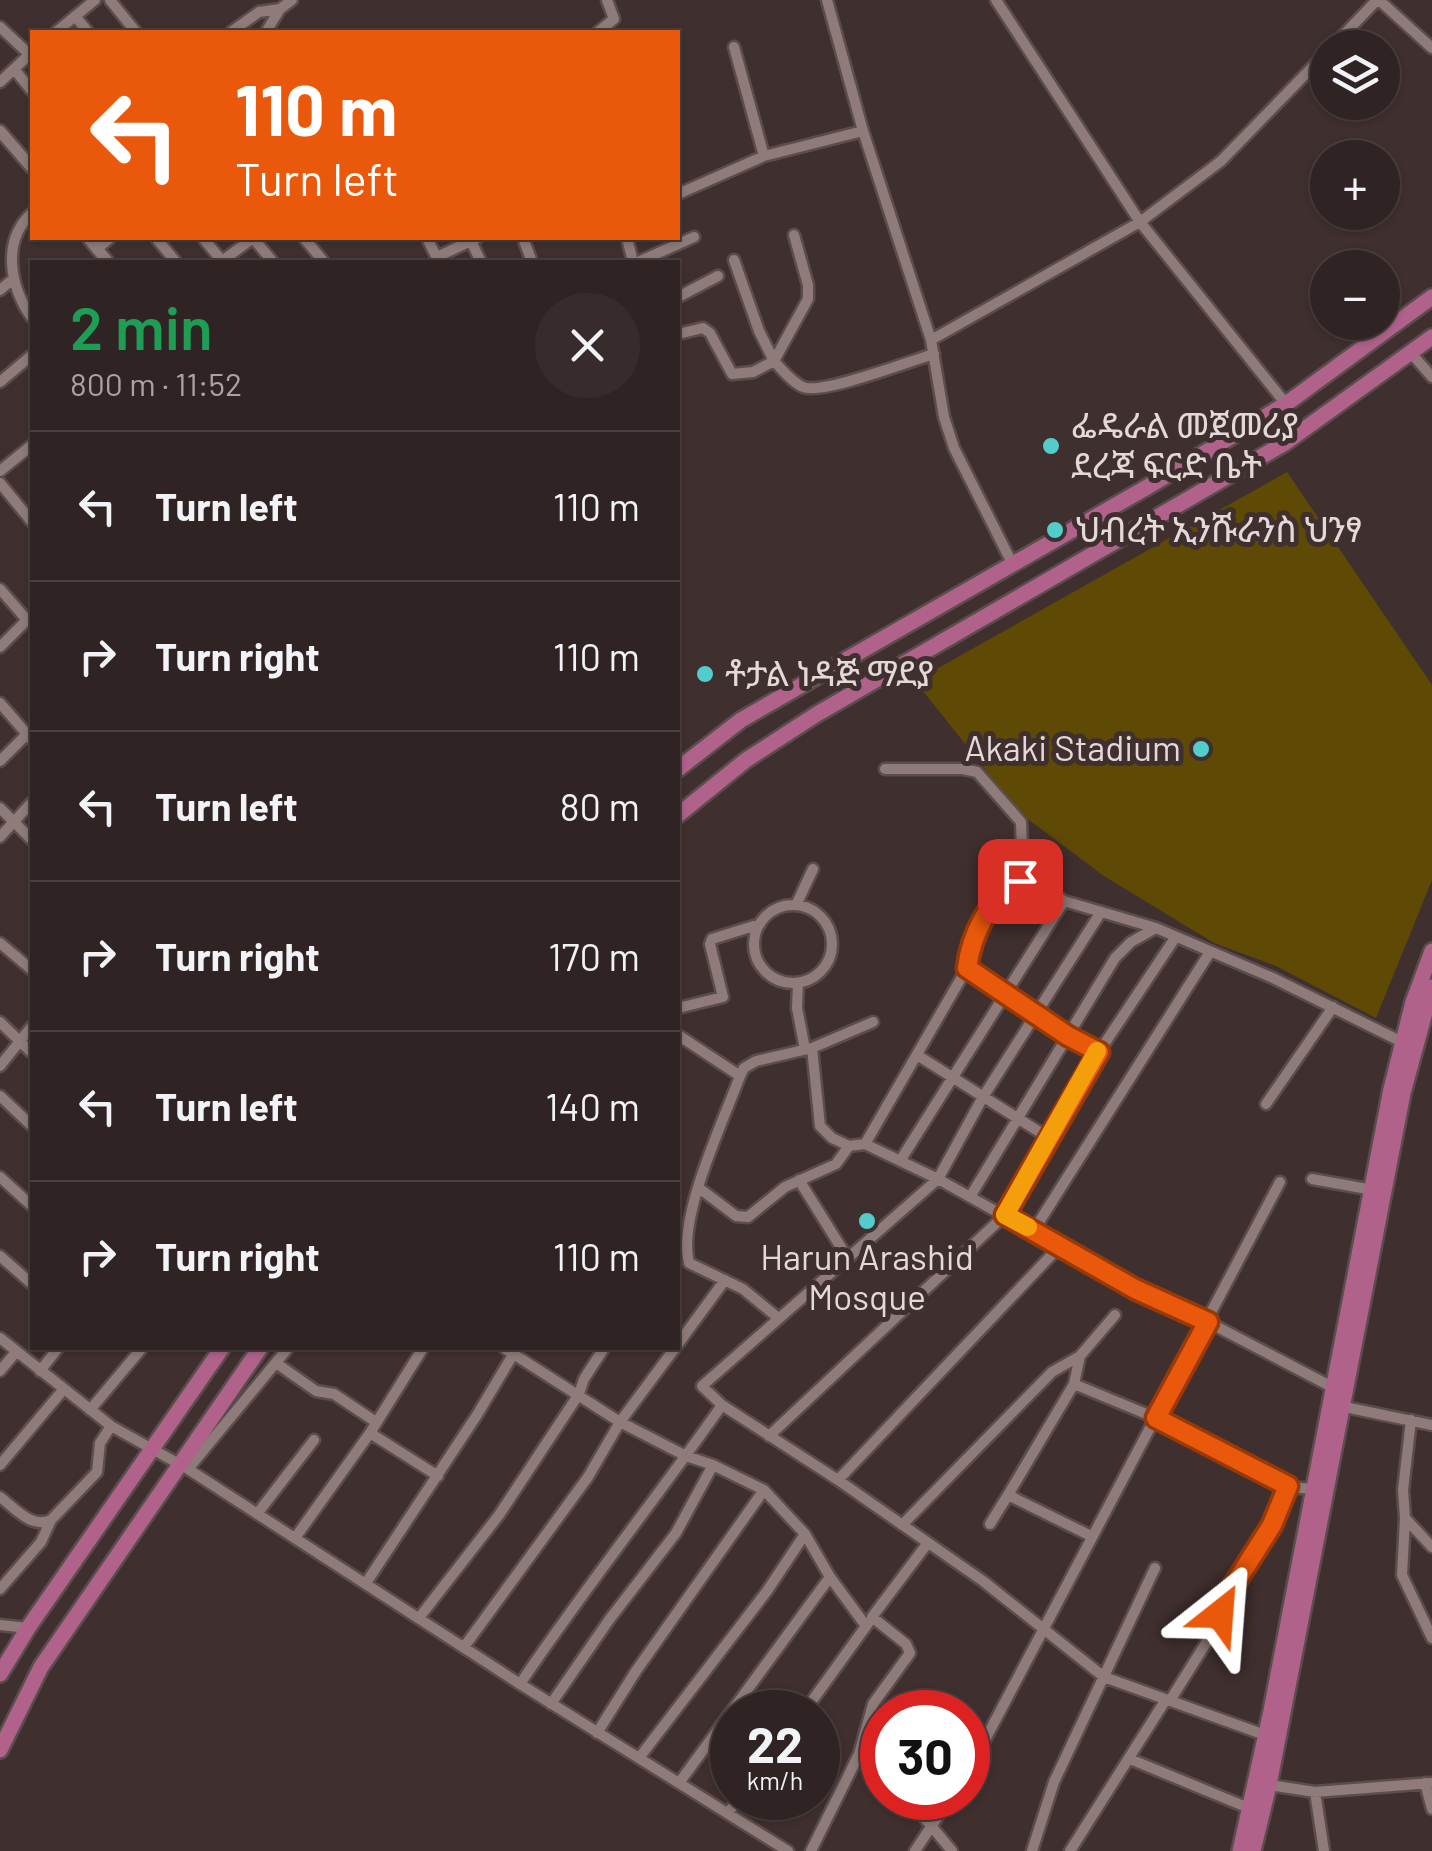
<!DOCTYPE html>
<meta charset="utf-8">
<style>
body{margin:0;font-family:Barlow,"Noto Sans Ethiopic",sans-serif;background:#382b2b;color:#f1f3f6;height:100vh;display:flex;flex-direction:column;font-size:38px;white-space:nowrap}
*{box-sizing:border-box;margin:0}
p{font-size:32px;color:#a8a4a6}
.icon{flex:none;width:55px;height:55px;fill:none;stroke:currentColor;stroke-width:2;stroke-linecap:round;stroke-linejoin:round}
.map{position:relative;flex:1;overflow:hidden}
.details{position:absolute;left:30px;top:260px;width:650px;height:1090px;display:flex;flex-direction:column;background:#302323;border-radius:0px;box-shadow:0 2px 8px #0004,0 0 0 2px #4b4041}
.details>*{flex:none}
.hud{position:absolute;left:30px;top:30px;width:650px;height:210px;border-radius:0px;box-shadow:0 2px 8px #0004,0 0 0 2px #4b4041;background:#ea580c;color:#fff;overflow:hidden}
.controls{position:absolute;left:1310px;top:30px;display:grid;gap:20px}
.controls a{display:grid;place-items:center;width:90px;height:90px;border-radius:50%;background:#302323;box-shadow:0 2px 8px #0004,0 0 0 2px #4b4041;font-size:50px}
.speed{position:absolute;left:710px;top:1690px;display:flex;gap:20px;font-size:50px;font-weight:700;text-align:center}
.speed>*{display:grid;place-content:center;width:130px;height:130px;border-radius:50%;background:#302323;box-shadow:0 2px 8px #0004,0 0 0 2px #4b4041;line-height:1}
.speed small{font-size:25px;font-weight:400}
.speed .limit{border:15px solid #d22;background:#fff;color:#111}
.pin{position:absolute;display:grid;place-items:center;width:85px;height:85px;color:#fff;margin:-42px;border-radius:20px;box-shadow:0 5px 15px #0006}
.me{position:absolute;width:110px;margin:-55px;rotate:28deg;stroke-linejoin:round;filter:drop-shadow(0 0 8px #0008)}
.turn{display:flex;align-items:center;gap:35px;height:210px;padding:0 40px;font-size:45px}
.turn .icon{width:130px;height:130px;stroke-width:2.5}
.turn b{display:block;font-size:70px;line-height:85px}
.round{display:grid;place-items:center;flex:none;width:105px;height:105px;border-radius:52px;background:#382b2b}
.summary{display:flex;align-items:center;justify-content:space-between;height:170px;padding:0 40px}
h1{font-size:60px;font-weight:600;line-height:75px;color:#1e9e55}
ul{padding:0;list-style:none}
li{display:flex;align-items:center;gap:30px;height:150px;padding:0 40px;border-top:2px solid #4b4041}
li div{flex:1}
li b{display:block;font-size:38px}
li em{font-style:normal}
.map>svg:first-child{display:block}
</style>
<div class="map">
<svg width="1432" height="1851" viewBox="0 0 1432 1851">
<rect width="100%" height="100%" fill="#402f2f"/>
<!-- green -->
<path fill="#5e4a04" d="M1287 472 1432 685V880L1376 1018 1276 966 1214 943 1104 876 1021 814 915 681Z"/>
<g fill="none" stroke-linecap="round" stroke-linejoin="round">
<!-- minor casing -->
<g stroke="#5b4d4d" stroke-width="15">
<path id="minor" d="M110 0 136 32
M827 0 863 131 931 340 944 417 954 448 1013 565
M996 0 1140 222 1286 404
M1379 0 1432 48
M75 16 88 32
M0 27 29 54
M56 32 95 0
M231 32 259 12 280 9
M266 32 280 9 292 0
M598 32 614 19 607 0
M734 47 764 156
M1331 48 1377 0
M14 69 32 91
M0 82 32 52
M678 194 764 156 863 131
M32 213C1 241 10 287 32 318
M794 235 808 285V299L774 361C782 370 792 382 803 387 822 395 910 361 934 354
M156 238 176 262
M203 238 222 261 253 238
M253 238 273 262
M304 238 324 262
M427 238 439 262
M523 238 532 262
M627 238 633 262
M471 241 481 262
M97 249 110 238
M437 257 477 238
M638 262 694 237
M0 290 13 279
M678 297 718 276
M678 334 703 328 710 333 732 374 753 372 774 361 759 331 734 260
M931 340 1140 222 1221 161 1328 51
M1411 353 1432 377
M0 382 32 355
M0 471 32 445
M0 483 32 522
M0 589 27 620H32
M0 647 27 620
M0 703 32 740
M0 761 27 734
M0 808 32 840
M0 837 32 802
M1010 886 1020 881H1035L1064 901 1156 928 1273 978 1402 1042
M796 905 813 869
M754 944a39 39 0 1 1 78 0a39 39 0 1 1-78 0Z
M1101 912 983 1097 938 1179 702 1386 722 1405 838 1480 983 1581 1104 1677 1265 1735
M0 943 32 970
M967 968 1068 1035 1099 1052
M798 983 797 1008 805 1049
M678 1008 723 997 710 944 712 939 760 924
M0 1022 32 1053
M678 1035 740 1076C723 1122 677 1218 689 1263L743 1289 777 1317
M812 1048 820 1126 832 1138 849 1146 865 1144 938 1179 1135 1289 1208 1322 1332 1387
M917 1055 1049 1138
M0 1066 32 1026
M740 1076 744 1068 756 1061 812 1048 873 1022
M0 1096 32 1126
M1266 1104 1333 1007
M865 1144 967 968 970 942 976 929 1010 886 1022 848 1021 822 977 772 963 769H885
M900 1161 1064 901
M0 1177 32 1206
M1312 1179 1373 1190
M799 1180 847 1257
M699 1188 736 1216 748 1217 785 1187 836 1164 849 1146
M970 1197 1115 958 1131 942 1156 928
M1034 1230 1210 952
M0 1256 32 1284
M0 1338 111 1426 188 1469 520 1684 788 1851
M678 1344 725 1280
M504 1348 620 1422 686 1456 713 1465 764 1490 805 1534 830 1577 866 1626
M1080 1356 1074 1384 1156 1418 1288 1487 1313 1489
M276 1363 316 1391 334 1394 376 1422
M0 1371 16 1352
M40 1371 58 1348
M1074 1384 1008 1495 1091 1536
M1340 1406 1432 1425
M90 1410 142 1348
M1411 1420 1403 1490 1405 1518 1432 1547
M370 1433 438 1476
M769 1436 1005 1215 1099 1052 1175 938
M0 1465 63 1390
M188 1469 288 1348
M838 1480 1060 1246
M0 1497C15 1508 31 1529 51 1520
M257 1514 314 1440
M1405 1518 1402 1575 1432 1638
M990 1524 1008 1495
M902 1525 1052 1372 1080 1356 1115 1315
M295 1538 370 1433 423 1348
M366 1583 477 1415 517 1348
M0 1589 41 1542 51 1520 97 1472 100 1443 111 1426
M419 1618 499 1515 579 1394 584 1379 604 1348
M0 1625 28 1628
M464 1647 588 1477 620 1422 675 1348
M520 1684C584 1589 656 1499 722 1405
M1171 1699 1211 1635 1232 1588 1272 1525 1288 1487
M551 1704 609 1620 676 1533 713 1465
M804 1712 869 1622
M597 1733 636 1671 764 1490
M862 1746 882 1769
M639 1758 767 1591 805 1534
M1130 1759 1251 1809
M968 1772 1280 1182
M679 1783 830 1577
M1425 1783 1432 1809
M1269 1785 1315 1792 1432 1783
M1315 1792 1324 1851
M908 1798 952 1851
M728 1813 739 1798
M811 1851 859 1754 873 1704 910 1653 906 1644 872 1617 927 1544
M915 1851 950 1798
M1032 1851 1054 1782 1155 1568
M1070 1851 1165 1701"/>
</g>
<!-- tertiary casing -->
<g stroke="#5b4d4d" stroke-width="16">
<path id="tertiary" d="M0 131 32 168
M88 238 108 262"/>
</g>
<!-- primary casing -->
<g stroke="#5b4d4d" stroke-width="20">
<path id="primary" d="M678 769 741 720 1149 486 1286 404 1432 297
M678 815 746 760 817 714 1285 443 1432 337
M0 1674 28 1628 222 1348
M0 1750 41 1667 260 1348
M1240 1851 1271 1711 1391 1089 1413 1002 1432 951
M1253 1851 1269 1785 1403 1093 1432 987"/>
</g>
<!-- minor -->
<use href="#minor" stroke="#8e7b7a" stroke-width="10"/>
<!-- tertiary -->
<use href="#tertiary" stroke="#8e7b7a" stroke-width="11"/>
<!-- primary -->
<use href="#primary" stroke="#b0628b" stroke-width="15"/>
</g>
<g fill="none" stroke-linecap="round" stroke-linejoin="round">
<!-- route casing -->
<g stroke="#983908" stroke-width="25">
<path id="route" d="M1020 881C989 897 971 936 967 968L1068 1036 1099 1052 1005 1215 1135 1289 1208 1322 1156 1418 1288 1486 1272 1525 1232 1588 1220 1614"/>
</g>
<!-- route -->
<use href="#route" stroke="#ea580c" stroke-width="18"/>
<!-- slow -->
<path stroke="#f59e0b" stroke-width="18" d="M1028 1227 1005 1215 1097 1051"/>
</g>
<!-- markers -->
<g fill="#52cdcc" stroke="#402f2f" stroke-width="4">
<circle cx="1051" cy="446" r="10"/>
<circle cx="1055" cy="530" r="10"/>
<circle cx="705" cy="674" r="10"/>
<circle cx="1201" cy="749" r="10"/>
<circle cx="867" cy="1221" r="10"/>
</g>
<g text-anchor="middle" stroke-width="10" stroke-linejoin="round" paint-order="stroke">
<!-- poi labels -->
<g font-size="35" fill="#e4d9d9" stroke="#402f2f" text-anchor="start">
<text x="1071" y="438">ፌዴራል መጀመሪያ<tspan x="1071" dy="40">ደረጃ ፍርድ ቤት</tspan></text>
<text x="1075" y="542">ህብረት ኢንሹራንስ ህንፃ</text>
<text x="725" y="686">ቶታል ነዳጅ ማደያ</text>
<text x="1181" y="761" text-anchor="end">Akaki Stadium</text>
<text x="867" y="1270" text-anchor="middle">Harun Arashid<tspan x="867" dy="40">Mosque</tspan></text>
</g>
</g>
</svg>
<div class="controls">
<a><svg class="icon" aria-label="layers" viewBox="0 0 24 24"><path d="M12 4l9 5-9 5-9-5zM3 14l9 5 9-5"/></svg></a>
<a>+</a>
<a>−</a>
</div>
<div class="speed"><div>22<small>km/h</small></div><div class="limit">30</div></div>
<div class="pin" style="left:1020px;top:881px;background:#d93025"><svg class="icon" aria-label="arrive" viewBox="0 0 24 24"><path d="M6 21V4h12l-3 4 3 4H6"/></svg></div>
<svg class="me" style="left:1220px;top:1614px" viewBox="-20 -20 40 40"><path d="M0-17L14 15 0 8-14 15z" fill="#ea580c" stroke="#fff" stroke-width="4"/></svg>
<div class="hud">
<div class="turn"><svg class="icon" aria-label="left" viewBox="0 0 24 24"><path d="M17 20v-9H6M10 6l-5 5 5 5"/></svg><div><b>110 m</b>Turn left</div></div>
</div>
<section class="details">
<div class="summary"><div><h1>2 min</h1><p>800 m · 11:52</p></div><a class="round"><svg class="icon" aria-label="close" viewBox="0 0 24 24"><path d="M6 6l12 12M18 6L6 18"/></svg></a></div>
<ul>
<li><svg class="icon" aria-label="left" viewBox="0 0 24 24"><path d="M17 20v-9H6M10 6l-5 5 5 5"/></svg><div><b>Turn left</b></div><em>110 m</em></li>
<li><svg class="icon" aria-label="right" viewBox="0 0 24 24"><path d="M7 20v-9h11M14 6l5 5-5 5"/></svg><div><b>Turn right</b></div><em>110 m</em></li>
<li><svg class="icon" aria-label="left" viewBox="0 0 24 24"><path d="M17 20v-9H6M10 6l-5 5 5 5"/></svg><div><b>Turn left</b></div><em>80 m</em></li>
<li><svg class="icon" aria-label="right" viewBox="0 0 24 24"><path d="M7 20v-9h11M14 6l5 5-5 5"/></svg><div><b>Turn right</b></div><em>170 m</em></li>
<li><svg class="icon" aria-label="left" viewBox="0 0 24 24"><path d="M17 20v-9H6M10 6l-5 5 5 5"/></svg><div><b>Turn left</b></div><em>140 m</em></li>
<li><svg class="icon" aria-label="right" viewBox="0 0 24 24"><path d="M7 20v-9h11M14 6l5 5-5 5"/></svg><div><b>Turn right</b></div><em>110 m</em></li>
</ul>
</section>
</div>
